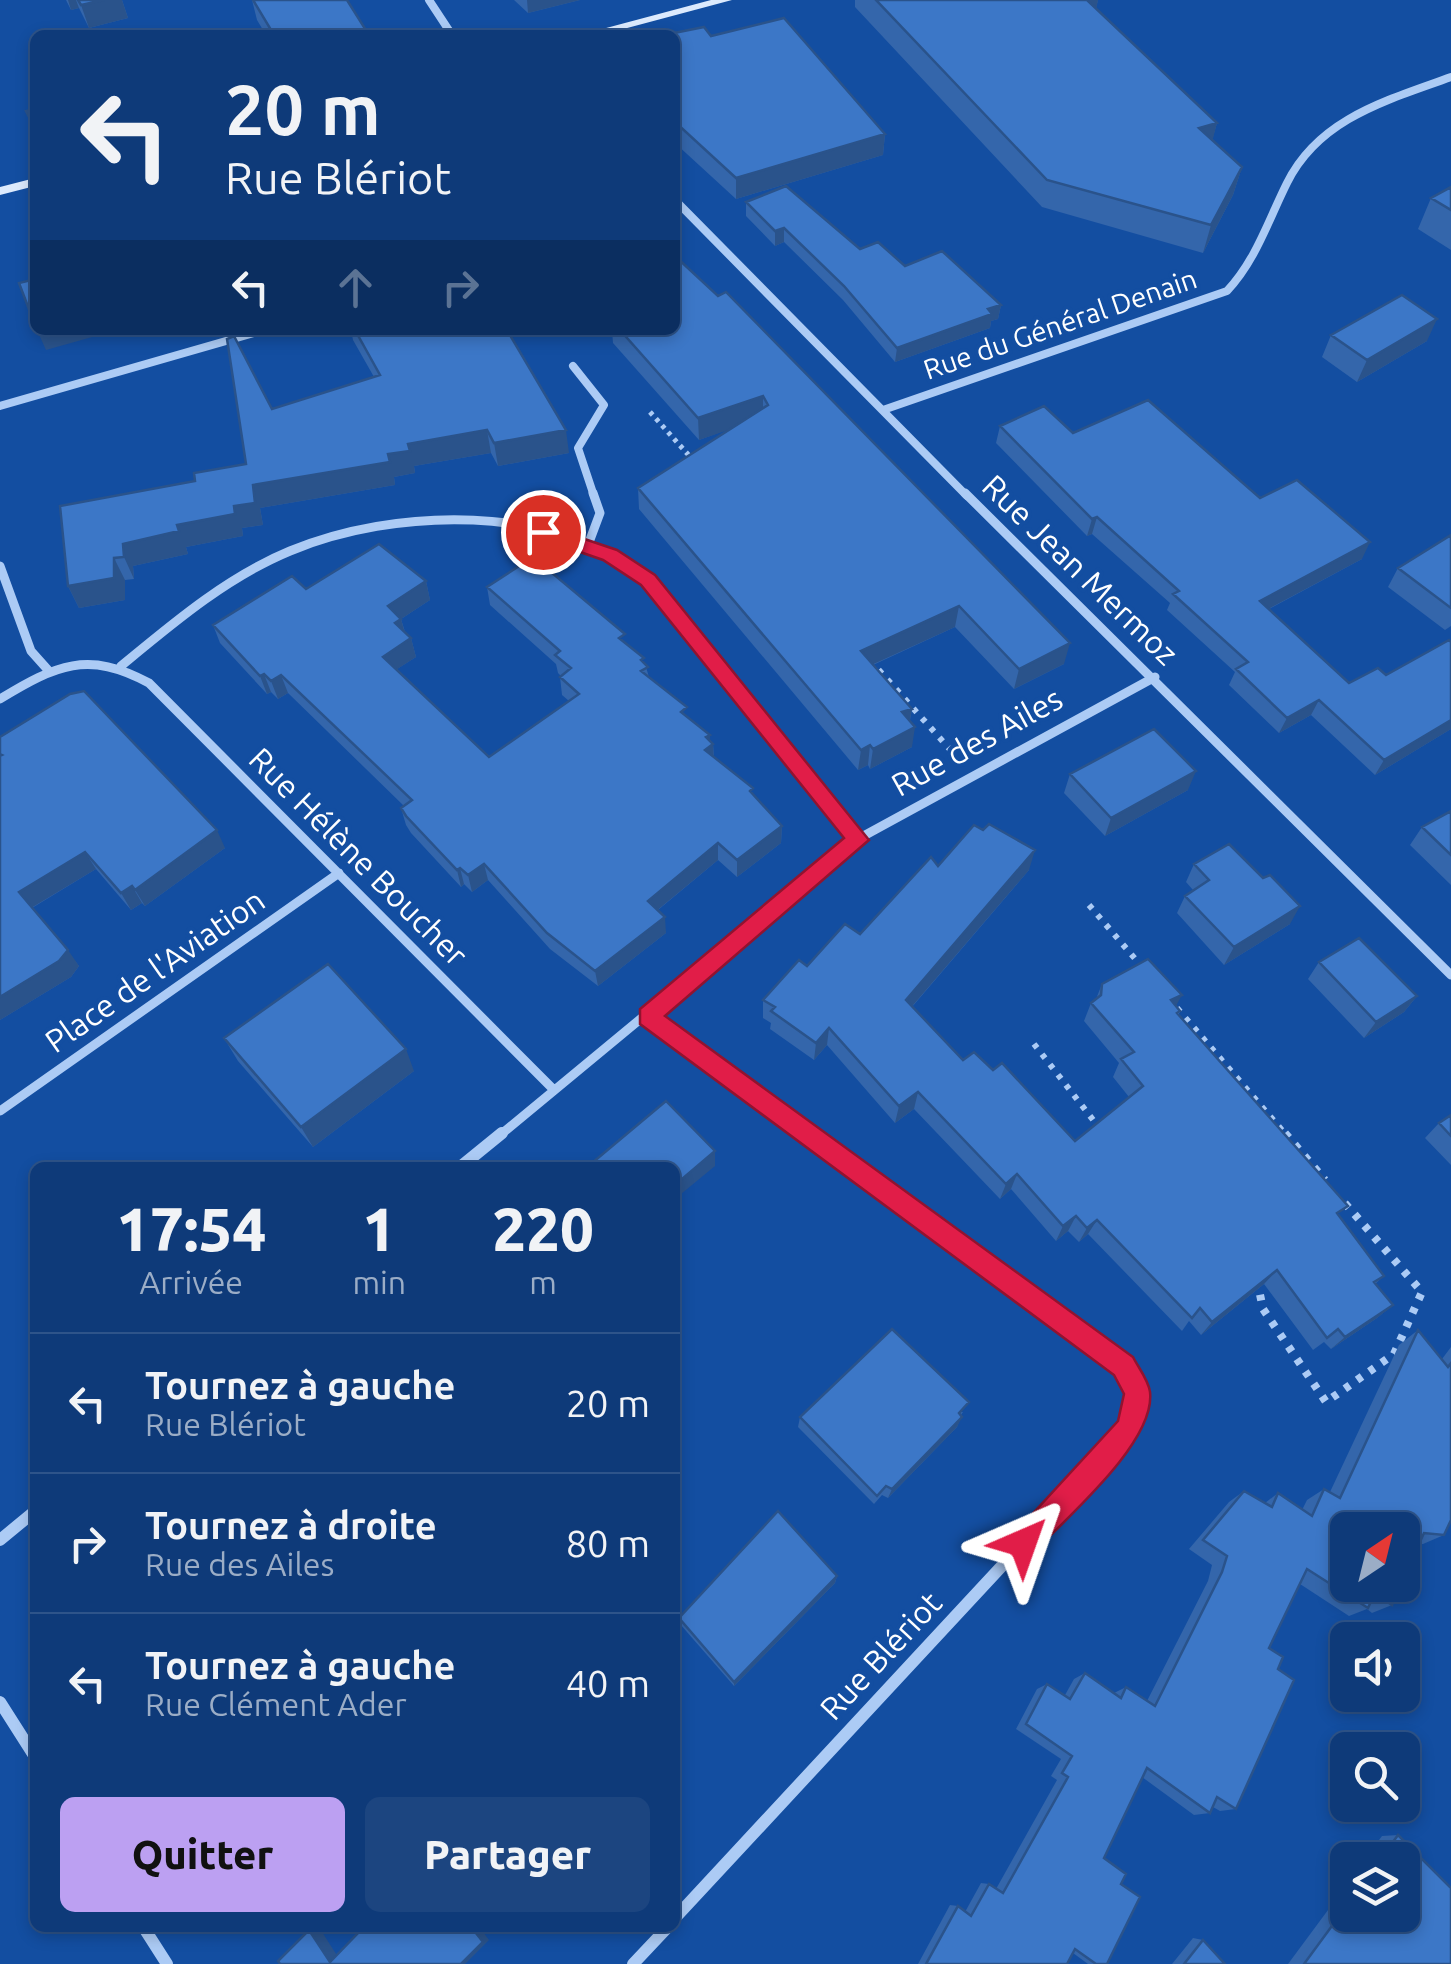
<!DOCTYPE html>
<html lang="fr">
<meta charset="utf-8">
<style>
body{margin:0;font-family:Ubuntu,sans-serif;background:#1c4580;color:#f1f3f6;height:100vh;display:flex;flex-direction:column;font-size:38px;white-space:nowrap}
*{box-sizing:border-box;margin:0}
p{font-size:32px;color:#9badc6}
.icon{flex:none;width:55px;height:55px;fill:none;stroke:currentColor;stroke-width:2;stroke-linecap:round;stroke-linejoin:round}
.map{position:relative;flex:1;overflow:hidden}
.side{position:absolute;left:30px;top:1162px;width:650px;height:770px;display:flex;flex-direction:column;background:#0e3a79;border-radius:15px;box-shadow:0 5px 15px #0003,0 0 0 2px #2e548a}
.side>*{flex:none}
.top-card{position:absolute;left:30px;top:30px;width:650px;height:305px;border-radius:15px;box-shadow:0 5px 15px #0003,0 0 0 2px #2e548a;background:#0e3a79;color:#f1f3f6;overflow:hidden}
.needle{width:65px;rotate:35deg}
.fabs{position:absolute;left:1330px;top:1512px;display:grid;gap:20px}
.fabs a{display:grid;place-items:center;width:90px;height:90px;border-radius:15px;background:#0e3a79;box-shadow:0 5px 15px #0003,0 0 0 2px #2e548a;font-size:50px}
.pin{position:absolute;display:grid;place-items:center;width:85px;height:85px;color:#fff;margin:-42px;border:5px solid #fff;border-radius:50%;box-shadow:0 2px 10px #0007}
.me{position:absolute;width:110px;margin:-55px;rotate:43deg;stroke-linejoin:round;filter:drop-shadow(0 0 8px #0008)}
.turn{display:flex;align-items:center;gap:35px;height:210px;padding:0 30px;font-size:45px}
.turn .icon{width:130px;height:130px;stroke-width:2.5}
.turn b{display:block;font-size:70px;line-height:85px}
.lanes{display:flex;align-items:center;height:95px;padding:0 30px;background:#0003;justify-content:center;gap:50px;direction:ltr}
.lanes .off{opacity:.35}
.eta{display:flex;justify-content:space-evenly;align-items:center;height:170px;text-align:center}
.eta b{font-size:60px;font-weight:800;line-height:70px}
.button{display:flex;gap:20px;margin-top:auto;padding:20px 30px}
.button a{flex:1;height:115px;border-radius:15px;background:#bca0f2;color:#111;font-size:40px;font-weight:800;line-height:115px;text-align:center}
.button a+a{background:#1c4580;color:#f1f3f6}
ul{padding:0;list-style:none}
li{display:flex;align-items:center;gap:30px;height:140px;padding:0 30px;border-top:2px solid #2e548a}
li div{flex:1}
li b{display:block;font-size:38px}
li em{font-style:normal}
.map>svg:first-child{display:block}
</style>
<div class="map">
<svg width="1451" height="1964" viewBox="0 0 1451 1964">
<rect width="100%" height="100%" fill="#134ea1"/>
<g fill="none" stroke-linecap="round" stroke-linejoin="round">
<!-- path-far2 -->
<path stroke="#accbf5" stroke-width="5" stroke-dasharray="4 5" stroke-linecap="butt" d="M650 412 693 460"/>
<!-- path-far1 -->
<path stroke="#accbf5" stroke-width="6" stroke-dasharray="5 8" stroke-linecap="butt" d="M870 660 955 755
M1089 905 1143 968
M1177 1008 1287 1136
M1034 1044 1101 1130"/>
<!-- path -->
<path stroke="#accbf5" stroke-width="8" stroke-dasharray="6 9" stroke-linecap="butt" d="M1285 1133 1325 1180
M1257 1280 1263 1309 1326 1402 1394 1354 1422 1292 1343 1201"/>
<!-- street-far2 -->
<path stroke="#accbf5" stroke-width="8" d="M429 0 452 35
M675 200 967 496
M573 366 604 405 578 448 594 496
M0 406 264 330
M883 410 1227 291C1256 260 1268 221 1287 183 1319 118 1388 100 1451 77"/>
<!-- street-far1 -->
<path stroke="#accbf5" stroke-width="9" d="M965 493 1451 975
M588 545 600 513 593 493
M0 566 31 651 48 670
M121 666C173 623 227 577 290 551 393 508 557 502 647 580 673 603 692 635 714 662 762 721 810 780 858 839
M0 699C56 665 88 650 149 683L554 1090
M648 1017 810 1136
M0 1111 339 873
M499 1136 858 839 1155 677"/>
<!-- street -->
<path stroke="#accbf5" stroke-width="12" d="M459 1168 502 1133
M0 1540 35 1511
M0 1702 35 1757
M675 1918 1130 1428 1138 1392 1123 1366 807 1133
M144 1928 167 1964
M633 1964 667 1928"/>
<!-- secondary -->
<path fill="#dceafd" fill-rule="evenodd" d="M711 0H732L601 35H580Z
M35 178V186L0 195V187Z"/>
</g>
<!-- wall -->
<path fill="#3466ab" d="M66 0H122L128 18 89 28 79 8 71 10Z
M252 0H347L369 35H266L257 20Z
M514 0H580L528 13Z
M855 0H1098L1096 8 1217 123 1212 140 1242 167 1233 195 1203 253 1042 207 855 7Z
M675 35 711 36 885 134 883 155 736 199 675 143Z
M1451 187V250L1418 229 1431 198Z
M746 202 1001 305 998 319 991 321 990 328 895 362 843 300 784 242 775 246 746 216Z
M675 256 1064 664 1014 689 955 627 873 665 912 709 910 720 912 747 870 769 868 765 858 770 639 509 638 488 729 429 699 440 613 343 612 330H675Z
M351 330H520V333L510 336 569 453 498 466 491 453 414 466 415 473 394 477 395 485 260 508 263 525 242 528 243 536 186 547 188 554 133 566 134 579 125 580V600L79 608 68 586 195 481 246 464 272 409 374 377 353 340Z
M1331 335 1427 341 1357 382 1322 357Z
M1000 426 1073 433 1260 498 1362 559 1269 609 1349 683 1386 675 1451 642V729L1375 775 1311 715 1279 733 1229 685 1235 672 1167 610 1170 603 1092 534 1087 536 996 443Z
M1451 535V626L1445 630 1388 587 1398 568Z
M426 581 430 600 401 619 405 632 411 638 416 657 397 669 489 757 569 701 562 695 560 677 561 676 558 673 556 664 490 605 487 587 626 643 645 664 649 677 713 744 714 757 753 795 782 826 781 843 737 877 718 860 658 910 666 933 598 986 550 949 488 880 472 892 464 884 461 887 411 833 406 825 401 808 404 806 288 693 278 699 271 692 267 694 220 643 213 625 306 589Z
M0 737 225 848 145 906 142 903 131 910 96 869 32 908 79 966 71 977 0 1020Z
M1070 774 1188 790 1105 836 1064 793Z
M1451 811V885L1410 845 1422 827Z
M1194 864 1290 924 1224 965 1177 913 1185 896 1193 890 1186 882Z
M938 866 1029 870 912 1007 963 1060 993 1070 1075 1141 1129 1097 1113 1077 1119 1063 1084 1021 1091 1003 1096 999 1102 984 1176 1006 1180 1011 1178 1014 1339 1216 1384 1276 1375 1284 1393 1305 1377 1318 1331 1349 1324 1342 1313 1350 1264 1284 1201 1335 1189 1321 1182 1331 1088 1234 1079 1242 1068 1231 1056 1241 1011 1189 1000 1199 914 1109 895 1123 827 1045 814 1060 770 1029 771 1023 763 1018V1000L807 966 860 934Z
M1319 962 1417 996 1404 1012 1364 1038 1308 979Z
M224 1038 414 1071 313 1147 238 1061Z
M1451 1115V1165L1425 1138 1439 1123Z
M1418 1330 1442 1359 1451 1347V1520L1444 1535 1423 1544H1419L1392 1605 1372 1613 1367 1609 1349 1616 1300 1584 1269 1648 1278 1669 1236 1809 1220 1811 1213 1807 1210 1813 1194 1815 1142 1777 1104 1858 1121 1884 1107 1964H1088L1073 1953 1067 1964H918L950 1905 958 1906 965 1912 981 1883 989 1884 996 1889 1057 1780 1051 1776 1061 1759 1016 1729 1037 1689 1047 1684 1065 1695 1074 1679 1085 1673 1114 1693 1126 1687 1147 1701 1208 1581 1212 1565 1189 1549 1229 1502 1244 1491 1265 1503 1278 1493 1302 1510 1307 1500 1324 1489 1330 1492 1399 1345Z
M963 1412 961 1415 957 1427 888 1498 882 1495 874 1504 798 1427 800 1417Z
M837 1576 835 1583 734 1686 680 1624 679 1619Z
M1398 1835 1451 1964H1288L1348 1883V1915L1402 1860H1364L1382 1836Z
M1193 1938 1203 1940 1225 1964H1172Z"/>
<!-- shaded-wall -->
<path fill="#2a538b" d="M68 0H76L79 8 71 10Z
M104 0H122L128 18 89 28 81 5Z
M527 0H580L528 13Z
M1075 0H1098L1096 10Z
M1217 123 1210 150 1199 128Z
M885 134 883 155 736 199V178Z
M1242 167 1233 195 1203 253 1211 225Z
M784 228V242L775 246V231Z
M1001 305 998 319 991 321 990 328 895 362 897 348Z
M1437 319 1427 341 1357 382 1367 360Z
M37 330H117L46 350Z
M500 330H520V333L501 338Z
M763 396V418L699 440 698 418Z
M487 430 491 453 414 466 415 473 394 477 395 485 260 508 263 525 242 528 243 536 186 547 188 554 133 566 134 579 124 557 123 544 234 506 253 485 388 454 408 444Z
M566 430 569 453 498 466 494 443Z
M1097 517 1092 534 1087 536 1092 519Z
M1370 542 1362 559 1253 617 1260 601Z
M114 558 125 580V600L79 608 68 586Z
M426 581 430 600 401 619 406 637 400 642 388 606Z
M959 606 955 627 858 671 861 651Z
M411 638 416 657 388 675 383 657Z
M1070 643 1064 664 1014 689 1019 669Z
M264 674 271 692 267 694 260 676Z
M281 675 288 693 278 699 271 681Z
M1319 700 1311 715 1279 733 1287 718Z
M912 709 908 729 902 712Z
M1451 720V729L1375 775 1384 760Z
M915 727 912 747 870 769 873 749Z
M710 735V746L713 744 714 761 705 768 706 737Z
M870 745 868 765 858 770 861 750Z
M1196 771 1188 790 1105 836 1111 818Z
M782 826 781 843 737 877V860Z
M217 830 225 848 145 906 135 890Z
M718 843V860L649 917 648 901Z
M1035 850 1029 870 902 1018 906 1000Z
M85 852 96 869 31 908 19 892Z
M484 864 488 880 472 892 468 875Z
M460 868 464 884 461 887 457 870Z
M132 886 142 903 131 910 121 893Z
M1300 906 1290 924 1224 965 1234 947Z
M665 917 666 933 598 986 595 971Z
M68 950 79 966 71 977 0 1020V997Z
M1182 995 1172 1013 1171 1000Z
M1417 996 1404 1012 1364 1038 1376 1022Z
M829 1028 827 1045 814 1060 816 1043Z
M406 1049 414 1071 313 1147 301 1127Z
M918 1092 914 1109 895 1123 899 1106Z
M715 1151V1166L675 1199V1185Z
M1017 1174 1011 1189 1000 1199 1006 1184Z
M1076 1216 1068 1231 1056 1241 1063 1226Z
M1097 1220 1088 1234 1079 1242 1087 1228Z
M1277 1270 1264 1284 1201 1335 1212 1322Z
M1393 1305 1377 1318 1331 1349 1345 1337Z
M962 1417 957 1427 888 1498 892 1489Z
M837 1576 835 1583 734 1686V1682Z
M472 1928H480L489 1940 465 1964H461Z
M320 1929 340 1960 330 1962 309 1930Z"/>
<!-- building -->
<path fill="#3c77c7" stroke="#2a538b" stroke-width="2.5" d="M78 0H104L81 5Z
M253 0H347L369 35H274Z
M876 0H1087L1217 123 1199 128 1242 167 1211 225 1047 180Z
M784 18 885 134 736 178 675 122V35H664L704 27 711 36Z
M35 109V129L26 111Z
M786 186 860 249 878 242 905 266 942 251 1001 305 988 309 992 314 897 348 844 286 784 228 775 231 746 202Z
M1451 187V210L1431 198Z
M675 256 718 296 726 292 1070 643 1019 669 959 606 861 651 912 709 902 712 915 727 873 749 870 745 861 750 638 488 768 405 763 396 698 418 620 330H675Z
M35 279V325L19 283Z
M1402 295 1437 319 1367 360 1331 335Z
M355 330H507L566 430 494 443 487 430 408 444 410 451 388 454 390 462 253 485 255 503 234 506 235 514 177 525 179 531 123 544 124 557 114 558V578L68 586 60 506 195 481 194 473 246 464 227 339 234 336 272 409 380 375Z
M1148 400 1260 498 1297 480 1370 542 1260 601 1349 683 1378 668 1386 675 1449 640 1451 642V720L1384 760 1319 700 1287 718 1236 669 1248 662 1173 594 1179 591 1097 517 1092 519 1000 426 1044 406 1073 433Z
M1451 535V608L1398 568Z
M379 544 426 581 388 606 401 619 395 623 411 638 383 657 489 757 579 694 560 677 571 668 555 655 560 651 487 587 533 557 625 634 619 638 644 658 641 660 648 667 641 671 687 707 681 712 710 735 706 737 713 744 705 750 753 788 750 791 782 826 737 860 718 843 648 901 665 917 595 971 547 933 484 864 468 875 460 868 457 870 406 816 401 808 412 800 281 675 271 681 264 674 260 676 213 625 292 576 306 589Z
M84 691 217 830 135 890 132 886 121 893 85 852 19 892 68 950 59 961 0 997V756L2 755 0 754V737L70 694Z
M1154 729 1196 771 1111 818 1070 774Z
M1451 811V855L1422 827Z
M989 824 1035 850 906 1000 963 1060 974 1052 993 1070 1002 1063 1075 1141 1143 1086 1121 1059 1134 1052 1091 1003 1101 995 1102 984 1148 959 1182 995 1171 1000 1180 1011 1177 1013 1348 1206 1337 1213 1384 1276 1374 1282 1393 1305 1345 1337 1338 1329 1327 1338 1277 1270 1212 1322 1200 1308 1192 1318 1097 1220 1087 1228 1076 1216 1063 1226 1017 1174 1006 1184 918 1092 899 1106 829 1028 816 1043 771 1011 775 1007 763 1000 799 960 807 966 845 924 860 934 931 857 938 866 974 825 983 830Z
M1229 844 1263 878 1270 875 1300 906 1234 947 1185 896 1209 880 1194 864Z
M1359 938 1417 996 1376 1022 1319 962Z
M328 964 406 1049 301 1127 224 1038Z
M666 1101 715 1151 675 1185V1168H586Z
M1451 1115V1136L1439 1123Z
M892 1329 969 1402 959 1413 962 1417 892 1489 886 1486 877 1496 800 1417Z
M1418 1330 1448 1367 1451 1363V1520L1444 1535 1424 1533 1402 1581V1530H1348V1585H1401L1392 1605 1375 1593 1368 1608 1307 1569 1269 1648 1283 1657 1278 1669 1294 1680 1236 1809 1217 1797 1210 1813 1147 1768 1104 1858 1126 1874 1121 1884 1140 1897 1107 1964H1096L1075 1949 1067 1964H926L958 1906 971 1916 989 1884 1003 1893 1068 1777 1062 1773 1072 1756 1026 1724 1047 1684 1070 1699 1085 1673 1121 1698 1126 1687 1155 1706 1222 1572 1227 1556 1203 1540 1244 1491 1272 1507 1278 1493 1312 1516 1324 1489 1340 1498Z
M778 1511 837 1576 734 1682 679 1618Z
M1398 1835 1451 1888V1964H1304L1348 1904V1915H1402V1860H1380Z
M363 1928H472L483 1942 461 1964H280L278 1961 309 1930 330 1962Z
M1203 1940 1225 1964H1184Z"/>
<!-- route -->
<path fill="#e11d48" stroke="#92132f" stroke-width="2.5" d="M543 525 617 550 655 575 869 840 665 1016 1133 1357C1138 1367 1149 1381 1150 1392 1156 1442 1066 1518 1033 1553L1023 1557 1014 1553 1009 1543 1014 1534 1118 1421 1124 1394 1114 1375 640 1024V1009L844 838 641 585 603 560 537 537V527Z"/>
<g text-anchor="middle" stroke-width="8" stroke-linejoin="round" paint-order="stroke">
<!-- far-street labels -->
<g font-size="28" fill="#fff" stroke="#134ea1">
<text transform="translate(1060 324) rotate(-19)" y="10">Rue du Général Denain</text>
</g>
<!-- street labels -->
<g font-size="32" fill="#fff" stroke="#134ea1">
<text transform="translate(1080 570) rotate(44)" y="11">Rue Jean Mermoz</text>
<text transform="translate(977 742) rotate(-29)" y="11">Rue des Ailes</text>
<text transform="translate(358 857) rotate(45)" y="11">Rue Hélène Boucher</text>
<text transform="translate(155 971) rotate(-35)" y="11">Place de l'Aviation</text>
<text transform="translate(881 1656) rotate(-47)" y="11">Rue Blériot</text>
</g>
</g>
</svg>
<div class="fabs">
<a><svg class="needle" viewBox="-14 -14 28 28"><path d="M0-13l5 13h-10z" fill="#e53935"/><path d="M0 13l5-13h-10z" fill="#9badc6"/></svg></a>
<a><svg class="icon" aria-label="sound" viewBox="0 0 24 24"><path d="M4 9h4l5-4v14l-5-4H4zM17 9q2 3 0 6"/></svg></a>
<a><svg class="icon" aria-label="search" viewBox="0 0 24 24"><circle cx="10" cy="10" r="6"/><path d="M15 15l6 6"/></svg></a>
<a><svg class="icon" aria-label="layers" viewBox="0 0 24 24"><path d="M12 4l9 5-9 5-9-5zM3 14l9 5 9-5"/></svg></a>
</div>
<div class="pin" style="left:543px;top:532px;background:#d93025"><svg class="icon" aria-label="arrive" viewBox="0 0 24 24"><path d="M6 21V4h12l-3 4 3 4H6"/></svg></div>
<svg class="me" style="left:1023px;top:1543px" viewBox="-20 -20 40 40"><path d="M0-17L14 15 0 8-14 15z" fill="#e11d48" stroke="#fff" stroke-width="4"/></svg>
<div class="top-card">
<div class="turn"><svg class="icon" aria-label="left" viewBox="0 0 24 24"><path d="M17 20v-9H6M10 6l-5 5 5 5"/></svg><div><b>20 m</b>Rue Blériot</div></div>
<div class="lanes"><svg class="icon" aria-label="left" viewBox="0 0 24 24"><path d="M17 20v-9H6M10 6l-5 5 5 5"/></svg><svg class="icon off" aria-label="ahead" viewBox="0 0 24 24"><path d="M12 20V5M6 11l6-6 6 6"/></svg><svg class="icon off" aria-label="right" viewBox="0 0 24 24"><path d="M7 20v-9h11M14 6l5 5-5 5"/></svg></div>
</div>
<section class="side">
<div class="eta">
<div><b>17:54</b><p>Arrivée</p></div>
<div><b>1</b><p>min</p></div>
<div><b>220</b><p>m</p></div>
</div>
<ul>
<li><svg class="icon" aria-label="left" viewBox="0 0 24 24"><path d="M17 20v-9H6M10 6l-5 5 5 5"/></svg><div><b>Tournez à gauche</b><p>Rue Blériot</p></div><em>20 m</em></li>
<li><svg class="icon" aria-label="right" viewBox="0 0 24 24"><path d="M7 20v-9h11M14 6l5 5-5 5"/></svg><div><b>Tournez à droite</b><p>Rue des Ailes</p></div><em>80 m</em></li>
<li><svg class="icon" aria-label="left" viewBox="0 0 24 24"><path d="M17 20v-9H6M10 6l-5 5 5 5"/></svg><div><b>Tournez à gauche</b><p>Rue Clément Ader</p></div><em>40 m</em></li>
</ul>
<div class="button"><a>Quitter</a><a>Partager</a></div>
</section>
</div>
